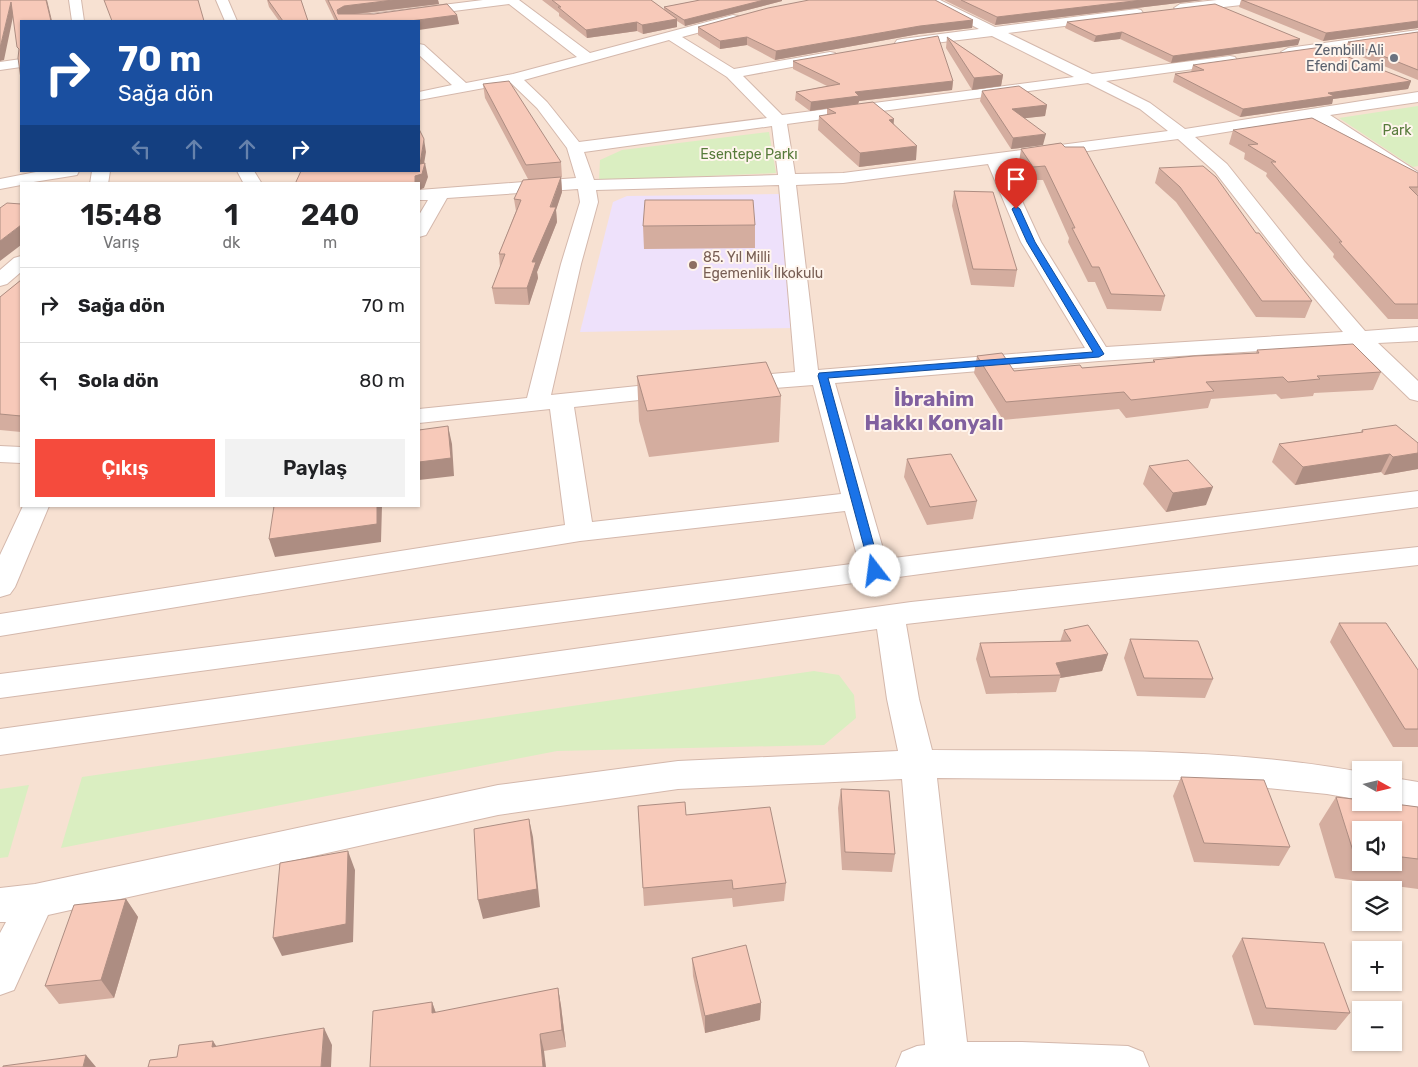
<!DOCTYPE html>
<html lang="tr">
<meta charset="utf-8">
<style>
body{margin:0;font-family:Rubik,sans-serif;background:#f2f2f2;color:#202124;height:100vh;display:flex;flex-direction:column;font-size:19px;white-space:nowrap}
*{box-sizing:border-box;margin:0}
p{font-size:16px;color:#757577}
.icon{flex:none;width:28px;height:28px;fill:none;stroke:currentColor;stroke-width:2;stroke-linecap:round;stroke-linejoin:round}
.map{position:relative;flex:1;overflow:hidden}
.details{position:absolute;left:20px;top:182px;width:400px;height:325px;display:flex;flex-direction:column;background:#fff;border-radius:0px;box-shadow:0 1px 4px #0004}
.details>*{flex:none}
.banner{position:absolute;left:20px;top:20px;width:400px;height:152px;border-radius:0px;box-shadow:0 1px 4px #0004;background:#1a4fa0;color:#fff;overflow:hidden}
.needle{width:32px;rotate:98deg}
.controls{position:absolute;left:1352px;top:761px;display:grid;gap:10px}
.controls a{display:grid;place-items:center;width:50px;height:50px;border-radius:0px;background:#fff;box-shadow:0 1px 4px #0004;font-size:25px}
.pin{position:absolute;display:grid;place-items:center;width:42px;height:42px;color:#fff;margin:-51px -21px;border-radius:50% 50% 50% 0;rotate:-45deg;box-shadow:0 0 5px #0007}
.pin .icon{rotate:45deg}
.me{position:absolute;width:55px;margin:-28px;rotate:345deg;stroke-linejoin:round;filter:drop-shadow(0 0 4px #0008)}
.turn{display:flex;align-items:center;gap:18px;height:105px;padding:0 15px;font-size:22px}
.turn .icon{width:65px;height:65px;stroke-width:2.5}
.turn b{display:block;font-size:35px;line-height:42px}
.lanes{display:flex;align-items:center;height:48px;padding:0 15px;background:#0003;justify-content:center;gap:25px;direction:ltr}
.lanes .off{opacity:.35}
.eta{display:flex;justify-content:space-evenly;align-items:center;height:85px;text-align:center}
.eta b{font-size:30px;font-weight:600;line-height:35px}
.button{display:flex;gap:10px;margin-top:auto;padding:10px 15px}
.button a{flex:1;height:58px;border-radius:0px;background:#f54b3d;color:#fff;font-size:20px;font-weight:600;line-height:58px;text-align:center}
.button a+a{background:#f2f2f2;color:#202124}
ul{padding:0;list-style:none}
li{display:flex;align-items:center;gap:15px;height:75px;padding:0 15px;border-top:1px solid #e0e0e0}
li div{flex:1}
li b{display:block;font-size:19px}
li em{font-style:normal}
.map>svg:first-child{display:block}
</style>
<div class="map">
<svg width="1418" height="1067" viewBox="0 0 1418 1067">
<rect width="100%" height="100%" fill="#fff1e4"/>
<!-- residential -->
<path fill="#f7e1d2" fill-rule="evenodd" d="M0 0H1418V1067H0ZM21 21H419V171H21ZM21 184H419V506H21ZM1361 770H1394V802H1361ZM1361 830H1394V862H1361ZM1361 890H1394V922H1361ZM1361 950H1394V982H1361ZM1361 1010H1394V1042H1361Z"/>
<!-- education -->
<path fill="#eee1fb" d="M782 194 794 328 580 332 613 202 627 196Z"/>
<!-- green -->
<path fill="#daeec1" d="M1418 106V166L1413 167 1339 118Z
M769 132 776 173 599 181 600 160 622 150Z
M814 671 839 675 854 695 856 718 824 745 557 751 61 848 82 777Z
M29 785 8 857 0 858V789Z"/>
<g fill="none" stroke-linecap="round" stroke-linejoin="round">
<!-- minor casing -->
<g stroke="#d4b8ac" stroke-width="2">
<path id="minor" d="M69 0H81L84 21H72Z
M216 0H228L237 21H225Z
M483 0H519L590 53 733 15 738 16 739 19 738 22 682 37 734 69 830 52 835 53 837 56 835 59 743 76 782 115 1074 77 992 36 902 47 897 46 895 43 897 40 902 39 979 29 924 0H940L995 27 1137 9 1141 10 1143 13 1137 17 1008 33 1092 74 1230 56 1235 57 1237 60 1235 63 1230 64 1106 81 1150 103 1185 129 1418 92V102L1330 115 1418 172V185L1412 184 1313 118 1195 137 1227 164 1305 262 1365 331 1418 327V341L1378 343 1418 381V401L1410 399 1354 345 1099 361 835 383 886 559 1418 491V507L0 698V674L859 563 845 511 580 541 0 636V614L565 525 550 409 419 423V409L527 398 561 264 580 202 578 189 447 198 426 235 419 237V215L428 200H419V190L576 178 567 148 537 108 511 83 419 100V92L452 85 419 55V44L424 45 466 83 513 74 577 57 509 4 375 21H340L346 17ZM669 40 727 77 767 118 579 142 547 102 524 80ZM1088 83 1140 109 1168 131 843 173 795 174 787 124ZM772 126 778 175 594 180 584 152ZM1178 139 1215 172 1291 270 1343 332 1106 347 1041 242 1004 162ZM988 164 1021 242 1085 348 818 370 796 185 843 183ZM779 185 795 372 736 377 728 379 724 384 728 389 736 391 813 385 841 494 592 522 574 407 676 396 684 394 688 389 684 384 676 382 551 395 581 264 598 202 596 190Z
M1217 0H1256L1250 4 1180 12 1174 8 1180 4Z
M1418 30V38L1288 56 1281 52 1288 48Z
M21 59V67L0 70V62Z
M41 171H79L77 175 71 176 21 184V185L0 189V179Z
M92 171H110L108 184H90Z
M237 171H254L262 184H244Z
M21 256V272L7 284 0 286V270L14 258Z
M0 446 21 447V463L0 462Z
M23 506H49L15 587 10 594 0 597V555Z
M1418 547V565L906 624 919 699 932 750C1075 751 1220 746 1361 772V800L1327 794 1187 780 937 778 967 1042H1022L1128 1046 1143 1052 1149 1067H896L902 1052 917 1046 925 1045 902 779 678 789 498 815 48 915 14 990 0 995V933L6 922H0V888L35 884 498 785 678 761 898 751 887 699 877 629 0 755V729L911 602Z
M1394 778 1418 782V812L1382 802H1394Z"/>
</g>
<!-- minor -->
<use href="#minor" fill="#fff" fill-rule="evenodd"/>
</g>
<!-- wall -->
<path fill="#d4ad9f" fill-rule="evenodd" d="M267 0H301L308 21H279L269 7Z
M325 0H438L439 4 358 14 457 15 459 24 419 21H335Z
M542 0H651L664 10V7L700 0H782V1L685 26 677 21V27L643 34 637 31 587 38 559 16V13Z
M944 0H1203L995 25Z
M1241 0H1418V28L1323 41 1239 7Z
M973 20 972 28 919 34 775 60 747 45 720 49 698 35V27Z
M1067 22 1298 45 1171 63 1120 39 1094 42 1065 28Z
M1418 32V80L1345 50 1348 42Z
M947 37 1003 75 1001 86 972 90 946 48Z
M793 61 953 81 952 90 859 101 858 104 894 124 916 160 859 167 818 130 819 116 827 115V108L810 111 795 100 796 92 827 86 793 69Z
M1193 65 1411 81 1408 89 1333 99 1332 104 1240 117 1173 82 1175 74 1191 72Z
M483 84 561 162 562 177H561L562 192 556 210 557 222 537 272 538 278 529 305 495 304 492 288 500 267 499 254 516 211 514 199 528 179 485 98Z
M982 91 1047 105 1045 116 1025 118 1043 145 1011 149 980 101Z
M1233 130 1418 173V319H1388L1333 257 1334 254 1266 176 1267 173 1244 159 1245 153 1229 144Z
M1061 143 1165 296 1161 311 1107 309 1095 282H1088L1068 242 1069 238 1043 180H1030L1019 162 1021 149Z
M1159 168 1312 301 1305 318 1256 317 1176 202 1155 183Z
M954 191 1017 270 1014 287 971 285 952 206Z
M755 225V248L644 249 643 226Z
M21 280V432L0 430V297Z
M1257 350 1381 372 1373 390 1314 393 1313 396 1281 399 1276 394 1211 399 1208 408 1126 418 1119 409 1003 420 974 373 977 356 1014 371 1082 368 1153 362V360L1256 353Z
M637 376 781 396 779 442 649 457 639 421Z
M1362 430 1418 443V469L1384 475 1381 472 1295 485 1272 462 1279 444 1361 432Z
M907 459 977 501 973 519 927 525 904 477Z
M1149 466 1206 505 1166 512 1143 484Z
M1339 623 1418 670V747H1393L1330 642Z
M1064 630 1108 654 1102 671 1060 678 1056 692 986 694 976 659 980 643 1060 642Z
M1130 639 1213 679 1205 698 1137 696 1124 658Z
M1181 777 1290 847 1279 866 1194 862 1173 796Z
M841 789 895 854 892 872 842 870 838 808Z
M1336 797 1418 807V889L1335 878 1319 824ZM1361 830H1394V862H1361Z
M638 806 686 815 786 883 784 901 733 907 732 898 644 906Z
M126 899 138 917 114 998 59 1004 45 986Z
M1242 938 1350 1013 1336 1030 1254 1025 1232 956Z
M692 958 761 1003 760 1020 705 1033 693 976Z
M558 988 561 1006 566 1047 544 1051 370 1067 432 1002 436 1013Z"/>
<!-- shaded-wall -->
<path fill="#ad8d82" d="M46 0H47L52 21H51Z
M393 0H438L439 4 346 15 339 19 337 10 344 6Z
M764 0H782V1L685 26 684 20Z
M1142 0H1203L995 25 997 17Z
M11 2 14 12 4 60 0 61V48Z
M457 15 459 24 419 30V21H410Z
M677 19V27L643 34 642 25Z
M973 20 972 28 919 34 775 60 776 51 920 26Z
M1418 21V28L1323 41 1326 33Z
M637 22V31L587 38 586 30Z
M1122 32 1120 39 1094 42 1096 36Z
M747 37V45L720 49V41Z
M1300 39 1298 45 1171 63 1173 56Z
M1003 75 1001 86 972 90 974 78Z
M953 81 952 90 859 101 858 104 810 111 811 102 855 92Z
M1411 81 1408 89 1333 99 1332 104 1240 117 1243 109 1328 93Z
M1047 105 1045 116 1010 120 1012 109Z
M894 119 893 133 889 120Z
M1046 134 1043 145 1011 149 1013 138Z
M424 139 426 152 423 170 425 163 428 177 424 188 419 190V184H415V176L420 164Z
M917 146 916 160 859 167 860 153Z
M561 177 562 192 556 210 557 222 537 272 538 278 529 305 527 288 532 262Z
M419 193 420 202 419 207Z
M21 225V245L0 261V241Z
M448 426 452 444 454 476 419 480V462Z
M1418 453V469L1384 475 1393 457Z
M1390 454 1381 472 1295 485 1303 467Z
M1213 487 1206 505 1166 512 1173 493Z
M377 506H382L381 542 275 557 269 539Z
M1108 654 1102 671 1060 678 1061 675 1056 663Z
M529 819 533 837 540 907 483 919 478 900Z
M348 851 355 870 353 942 282 956 273 938Z
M126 899 138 917 114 998 101 980Z
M558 988 561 1006 566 1047 562 1030Z
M432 1002 438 1019 432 1013Z
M761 1003 760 1020 705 1033V1016Z
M324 1028 332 1045 331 1067H321Z
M540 1034 544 1051 546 1067H543Z
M213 1041 224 1058 212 1047Z
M86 1055 96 1067H83Z"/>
<!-- building -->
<path fill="#f7c9b9" stroke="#ad8d82" d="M0 0H46L51 21H21V79L18 58 19 49 17 47 11 2 0 48Z
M104 0H198L204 21H112Z
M268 0H301L308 21H283Z
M328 0H393L344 6 337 10 338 14H374L447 4 457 15 410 21H338Z
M552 0H651L677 19 642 25 637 22 586 30 558 7H561Z
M700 0H764L684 20 664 7Z
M809 0H935L973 20 920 26 776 51 747 37 720 41 698 27 768 8Z
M961 0H1142L997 17Z
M1242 0H1418V21L1326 33Z
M1215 4 1300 39 1173 56 1122 32 1096 36 1067 22Z
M1418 32V70L1348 42Z
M938 36 953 81 855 92 859 96 811 102 796 92 840 84 793 61Z
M947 37 1003 75 974 78Z
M1322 47 1411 81 1328 93 1334 96 1243 109 1175 74 1204 70 1193 65Z
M509 81 561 162 526 165 483 84Z
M1019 86 1047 105 1012 109 1046 134 1013 138 982 91Z
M873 102 894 119 889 120 917 146 860 153 819 116 836 113 827 108Z
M1312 118 1418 173V187H1409L1418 196V304H1395L1339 242H1342L1271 162H1276L1248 145 1258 144 1233 130Z
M419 129 424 139 420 164 425 163 422 174 415 176V184H295L301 171H419Z
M1061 143 1065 147H1084L1165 296 1111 294 1099 267H1092L1072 228H1075L1045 166 1033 167 1021 149Z
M1203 166 1216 177 1256 233H1259L1312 301H1262L1180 187 1159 168Z
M561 177 550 207H556L532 262H536L527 288H492L505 254H499L521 200 514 199 523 180Z
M954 191 993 192 1017 270 973 269Z
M645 200H753L755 225 643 226Z
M7 203 21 204V225L0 241V208Z
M21 280V416L0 414V297Z
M1353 344 1381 372 1317 376 1320 379 1288 382 1283 377 1206 382 1214 391 1131 400 1124 392 1006 402 977 356 1002 353 1014 371 1080 365 1082 368 1155 362 1153 360 1194 356 1259 353 1257 350Z
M766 362 781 396 647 411 637 376Z
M1396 425 1418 443V453L1393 457 1390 454 1303 467 1279 444 1363 432 1362 430Z
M448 426 451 458 419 462V430Z
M951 454 977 501 930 507 907 459Z
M1188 460 1213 487 1173 493 1149 466Z
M274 506H377V524L269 539Z
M1339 623H1386L1418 670V729H1405Z
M1088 625 1108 654 1056 663 1061 675 990 677 980 643 1071 641 1064 630Z
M1130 639 1198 641 1213 679 1144 678Z
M1181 777 1264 780 1290 847 1204 843Z
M841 789 889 791 895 854 845 852Z
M1336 797 1361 800V802H1380L1418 807V859L1394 856V830H1361V852L1353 851Z
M685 802 686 815 770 807 786 883 733 889 732 880 643 888 638 806Z
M529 819 537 889 478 900 474 829Z
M348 851 346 924 273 938 280 863Z
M126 899 101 980 45 986 74 905Z
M1242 938 1324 943 1350 1013 1266 1008Z
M746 945 761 1003 705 1016 692 958Z
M558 988 562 1030 540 1034 543 1067H370L373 1011 432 1002V1013Z
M324 1028 321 1067H148L150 1060 177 1057 179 1045 213 1041 212 1047Z
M86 1055 83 1067H3V1066Z"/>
<!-- route -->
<path fill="#1a73e8" stroke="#114b97" d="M1016 206 1020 209 1035 242 1104 354 1099 357 828 378 881 571 875 575 871 573 818 376 819 373 1093 352 1027 242 1012 209Z"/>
<!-- markers -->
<circle fill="#6b7280" stroke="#fff5ed" stroke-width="2" cx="1394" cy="58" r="5"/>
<circle fill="#8d6e63" stroke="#fff5ed" stroke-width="2" cx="693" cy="265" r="5"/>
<g text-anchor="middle" stroke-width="4" stroke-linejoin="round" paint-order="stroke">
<!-- far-worship labels -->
<g font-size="14" fill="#5b616d" stroke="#fff5ed" text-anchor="end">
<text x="1384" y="55">Zembilli Ali<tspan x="1384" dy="16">Efendi Cami</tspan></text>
</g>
<!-- far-park labels -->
<g font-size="14" fill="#577b3b" stroke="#fff5ed">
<text x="1397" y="135">Park</text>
<text x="749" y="159">Esentepe Parkı</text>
</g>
<!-- far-education labels -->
<g font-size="14" fill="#785e54" stroke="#fff5ed" text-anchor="start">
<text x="703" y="262">85. Yıl Milli<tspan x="703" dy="16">Egemenlik İlkokulu</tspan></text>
</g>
<!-- district labels -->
<g font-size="21" font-weight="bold" fill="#81619f" stroke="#fff5ed">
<text x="934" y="406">İbrahim<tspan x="934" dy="24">Hakkı Konyalı</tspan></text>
</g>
</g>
</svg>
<div class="controls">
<a><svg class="needle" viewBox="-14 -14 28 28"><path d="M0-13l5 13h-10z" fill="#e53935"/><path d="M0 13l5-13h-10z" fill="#757577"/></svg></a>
<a><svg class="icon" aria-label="sound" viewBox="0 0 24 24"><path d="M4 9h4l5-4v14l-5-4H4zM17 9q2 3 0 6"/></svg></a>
<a><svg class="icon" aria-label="layers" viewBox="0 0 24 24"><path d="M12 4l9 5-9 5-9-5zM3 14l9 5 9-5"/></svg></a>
<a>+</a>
<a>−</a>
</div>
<div class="pin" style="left:1016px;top:209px;background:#d93025"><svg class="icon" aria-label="arrive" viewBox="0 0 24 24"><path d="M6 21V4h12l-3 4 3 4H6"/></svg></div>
<svg class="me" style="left:875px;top:571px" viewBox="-20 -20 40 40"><circle r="19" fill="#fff"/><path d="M0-13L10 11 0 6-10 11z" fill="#1a73e8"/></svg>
<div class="banner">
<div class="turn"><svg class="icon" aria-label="right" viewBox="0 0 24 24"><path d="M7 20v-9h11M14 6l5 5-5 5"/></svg><div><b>70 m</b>Sağa dön</div></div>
<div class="lanes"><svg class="icon off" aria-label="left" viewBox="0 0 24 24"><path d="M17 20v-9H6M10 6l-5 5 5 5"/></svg><svg class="icon off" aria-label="ahead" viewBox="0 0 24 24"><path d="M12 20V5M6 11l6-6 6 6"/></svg><svg class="icon off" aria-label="ahead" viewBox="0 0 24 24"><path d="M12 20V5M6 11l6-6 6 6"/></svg><svg class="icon" aria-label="right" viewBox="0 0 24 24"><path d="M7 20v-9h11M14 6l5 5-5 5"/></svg></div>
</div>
<section class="details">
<div class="eta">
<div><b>15:48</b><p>Varış</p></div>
<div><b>1</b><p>dk</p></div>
<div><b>240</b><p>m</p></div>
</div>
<ul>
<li><svg class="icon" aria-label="right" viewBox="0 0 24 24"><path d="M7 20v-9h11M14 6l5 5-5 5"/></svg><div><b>Sağa dön</b></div><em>70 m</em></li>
<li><svg class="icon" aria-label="left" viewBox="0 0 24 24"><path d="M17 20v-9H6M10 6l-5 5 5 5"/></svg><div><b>Sola dön</b></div><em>80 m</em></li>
</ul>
<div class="button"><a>Çıkış</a><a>Paylaş</a></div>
</section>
</div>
